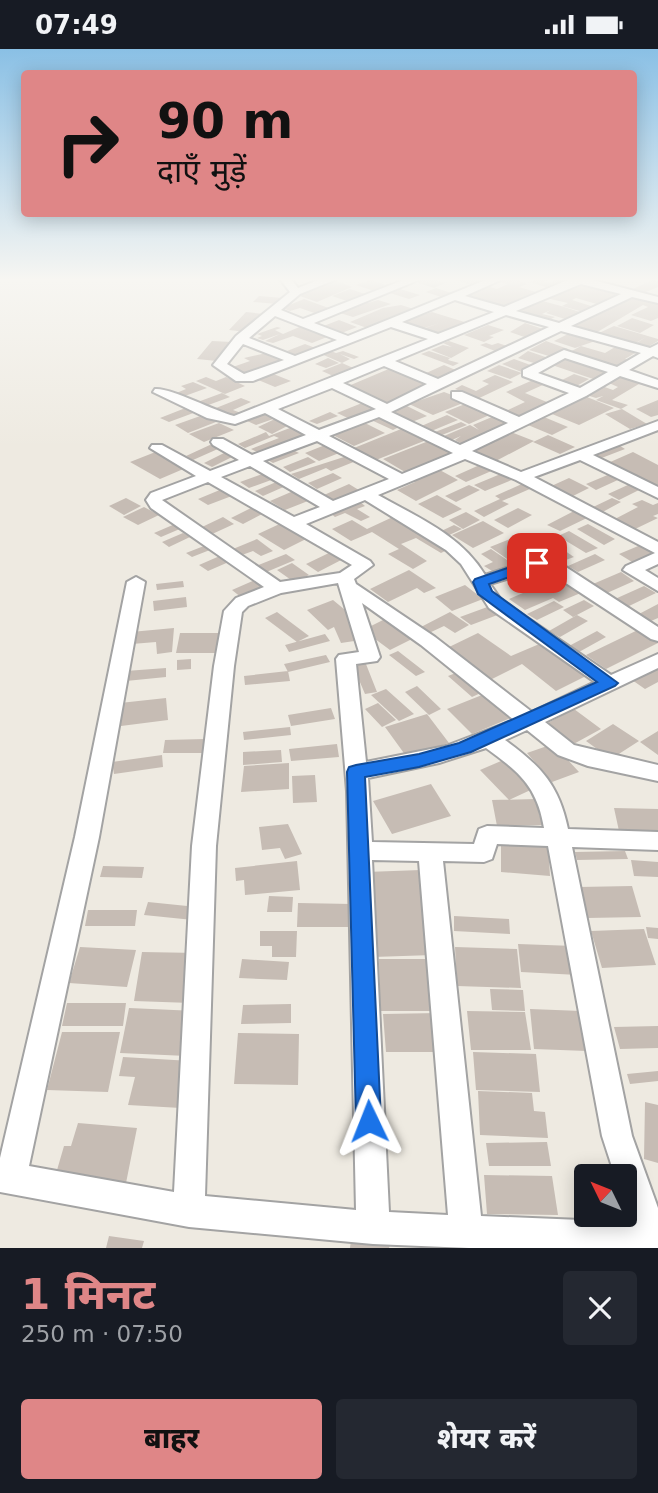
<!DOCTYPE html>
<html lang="hi">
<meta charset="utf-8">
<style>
body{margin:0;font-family:"DejaVu Sans","Noto Sans Devanagari",sans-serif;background:#242831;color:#f1f3f6;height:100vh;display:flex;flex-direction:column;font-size:26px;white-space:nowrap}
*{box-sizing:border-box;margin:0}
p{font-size:23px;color:#9ea1a6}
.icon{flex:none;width:38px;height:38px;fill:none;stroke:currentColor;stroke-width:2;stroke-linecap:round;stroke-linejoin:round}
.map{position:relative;height:1199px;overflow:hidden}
.details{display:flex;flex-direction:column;background:#171b24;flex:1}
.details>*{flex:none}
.banner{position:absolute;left:21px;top:21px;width:616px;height:147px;border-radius:7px;box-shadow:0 4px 18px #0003;background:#df8687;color:#111;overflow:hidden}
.needle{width:46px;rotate:313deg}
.fabs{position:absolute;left:574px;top:1115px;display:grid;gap:14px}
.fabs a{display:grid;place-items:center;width:63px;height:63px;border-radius:7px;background:#171b24;box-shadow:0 4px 18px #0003;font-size:35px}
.pin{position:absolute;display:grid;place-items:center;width:60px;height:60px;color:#fff;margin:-30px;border-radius:14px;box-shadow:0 4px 10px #0006}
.me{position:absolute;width:77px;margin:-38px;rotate:358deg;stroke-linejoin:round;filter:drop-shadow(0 0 5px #0008)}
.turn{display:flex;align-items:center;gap:24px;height:147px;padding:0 21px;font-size:32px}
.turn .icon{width:91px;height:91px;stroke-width:2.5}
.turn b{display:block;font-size:49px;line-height:60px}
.round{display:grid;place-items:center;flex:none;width:74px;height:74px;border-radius:7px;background:#242831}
.head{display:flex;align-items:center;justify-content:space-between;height:119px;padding:0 21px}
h1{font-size:42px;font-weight:800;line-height:52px;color:#df8687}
.cta{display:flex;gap:14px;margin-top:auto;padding:14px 21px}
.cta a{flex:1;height:80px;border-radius:7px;background:#df8687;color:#111;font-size:28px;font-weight:800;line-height:80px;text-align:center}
.cta a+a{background:#242831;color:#f1f3f6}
.status{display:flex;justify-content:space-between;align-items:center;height:49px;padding:0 35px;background:#171b24;direction:ltr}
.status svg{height:19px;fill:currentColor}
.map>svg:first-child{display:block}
</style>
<div class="status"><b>07:49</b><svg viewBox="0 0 49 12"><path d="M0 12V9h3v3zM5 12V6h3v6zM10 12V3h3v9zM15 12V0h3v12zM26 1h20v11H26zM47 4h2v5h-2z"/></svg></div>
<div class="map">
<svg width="658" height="1199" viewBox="0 0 658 1199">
<rect width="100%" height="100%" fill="#eeeae1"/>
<!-- building -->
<path fill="#c6bcb4" d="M424 230H433L445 234 434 239 416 233Z
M453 230H491L474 237Z
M505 230H523L519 232 527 235 519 238 539 244 505 260 463 246 487 237 497 240 508 235 499 233Z
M537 230H550L544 233 549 234 558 230H569L549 239 530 233Z
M371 231 389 237 374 242 356 236Z
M652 231 658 232V238L641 245 629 242Z
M336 232 352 238 317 253 300 247 317 238Z
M582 233 624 244 600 256 576 249 572 251 594 258 583 263 562 257 568 254 546 249Z
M436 239 454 245 444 249 426 243Z
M350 240 368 246 350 253 332 247Z
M400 240 420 246 409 250 390 244Z
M634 246 658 253V269L651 272 631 266 648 258 643 256 594 285 572 278Z
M259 247 283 249 278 255 253 253Z
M304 250 334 261 320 266 300 259 290 262 282 259Z
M378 251 391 255 353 268 337 263 363 253 368 254Z
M539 251 561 257 583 264 568 271 546 264 551 261 542 265 555 268 547 272 514 262Z
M401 256 417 261 370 280 350 273 383 259Z
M246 263 264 265 247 283 229 281Z
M432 263 471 275 440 288 419 281 440 274 424 279 403 272Z
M632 269 654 276 640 284 617 277Z
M339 271 357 278 339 285 321 278Z
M525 274 549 282 530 290 510 283Z
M304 276 332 286 312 294 293 287 273 294 265 292 280 285 263 291 257 289 262 287 257 285 277 278 281 279 275 281 283 285Z
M488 276 504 281 489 287 494 288 484 293 464 286Z
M614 277 658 290V292L646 299 635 295 646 288 634 295 599 284Z
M574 282 601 290 575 299 554 292Z
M212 292 232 293 217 312 197 310Z
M449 292 469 299 451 309 431 301 443 296 452 298 443 294Z
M546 292 568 300 552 308 529 301Z
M486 294 492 296 498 294 510 298 500 304 480 296Z
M305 295 318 300 300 308 287 302Z
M620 295 640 301 625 310 634 312 619 321 568 304 581 297 605 304Z
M328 301 336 304 343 302 359 308 354 310 340 305 350 310 342 314 319 304Z
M429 302 450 309 448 311 459 314 453 317 421 305Z
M528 302 551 310 540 316 518 309Z
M271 303 287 310 244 325 230 319 250 312 244 309Z
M568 308 616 323 599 332 552 316Z
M328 309 339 314 326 319 315 315Z
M514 310 536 318 524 324 502 315Z
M342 314 360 322 340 330 322 322Z
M444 316 460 323 440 331 424 325Z
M499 316 522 324 510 330 487 322Z
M391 319 431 336 386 355 346 338Z
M271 324 291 332 275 338 256 330Z
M574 325 589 330 573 339 558 333Z
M495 326 513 333 473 352 462 348 469 345 455 340 462 336 476 342 489 335 482 332Z
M625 326 644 332 612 351 628 356 621 360 596 351 603 347 596 349 583 345 599 336 613 341 618 338 609 334Z
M206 328 216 332 226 328 245 337 225 345 196 332Z
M533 331 545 335 525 344 554 356 520 372 511 368 515 366 506 362 525 353 506 343Z
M193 333 207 339 182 348 174 345 186 340 181 337Z
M444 343 468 352 433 366 409 355Z
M222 344 230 348 203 358 195 354Z
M587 348 614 359 579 376 552 365Z
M241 349 251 353 233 361 241 364 227 370 211 361Z
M658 351V366L651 368 636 360Z
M470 353 494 364 469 375 445 363Z
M362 354 374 360 350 370 337 364Z
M405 356 427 367 412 373 390 362Z
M188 358 196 363 169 373 160 369Z
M622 360 647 375 630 380 605 365Z
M268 362 279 368 256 376 245 371Z
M330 363 338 367 317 375 309 372Z
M499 365 516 373 464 396 455 391 461 387 452 391 444 387 470 376 479 381 473 376Z
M203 366 216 373 188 384 175 376Z
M378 366 403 376 393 381 369 370Z
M447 366 458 371 429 383 419 378Z
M544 368 568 378 552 386 528 376Z
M277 369 291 375 272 385 258 378Z
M361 372 385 384 354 397 331 385Z
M461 373 467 376 442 386 435 383Z
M219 374 234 381 204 393 189 385Z
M295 377 309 385 259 404 251 400 279 389 274 387 245 399 238 395 266 383 269 387Z
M406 378 429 390 376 411 354 399Z
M511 383 534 392 494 413 472 401Z
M548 386 575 398 560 405 533 393Z
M431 391 458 406 410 426 383 410Z
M330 394 344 402 319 412 305 404Z
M212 395 220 399 193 411 186 407Z
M617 395 625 400 599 410 590 406Z
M291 400 299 404 273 414 266 410Z
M158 402 188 418 160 430 130 413Z
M228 402 236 406 212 418 204 414Z
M633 403 658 416V439L608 414Z
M347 407 356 412 331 422 326 419 299 430 291 425Z
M308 408 316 413 290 423 283 418Z
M484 414 496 420 466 433 455 427Z
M438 420 458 431 416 452 397 441 415 433 408 429Z
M265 424 274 430 249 439 240 433Z
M333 424 342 429 317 440 308 434Z
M503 424 514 430 485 442 474 436Z
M610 425 620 430 596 441 586 435Z
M569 429 589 439 567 450 547 439Z
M281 431 288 436 263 447 255 442Z
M524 434 532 439 502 452 509 455 484 468 474 462 500 450 495 447Z
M349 435 362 443 338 454 324 446Z
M630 435 641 440 619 451 608 445Z
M469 436 480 441 456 453 445 447Z
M227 438 237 445 208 456 198 450Z
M298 440 313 450 285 461 270 452Z
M437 446 462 460 443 469 418 455Z
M126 449 141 457 124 466 109 457Z
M612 449 621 453 599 465 589 460Z
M642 451 653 456 658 454V465L653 467 658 469 633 481 613 471 638 458 632 455Z
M359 452 365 457 357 460 370 468 361 472 345 464 335 468 329 463Z
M255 457 266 463 243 475 231 469Z
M144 458 159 466 138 476 123 468Z
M518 459 532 466 508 479 494 471Z
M576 461 589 468 560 482 547 476Z
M466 463 480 471 463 480 449 471Z
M395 467 449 500 441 504 416 489 401 495 427 512 413 520 388 505 399 500 372 483 351 492 332 480 352 471 367 480Z
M223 468 234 475 210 486 200 479Z
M286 472 312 487 284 501 258 485Z
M483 472 504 484 473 499 452 486Z
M175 475 182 479 161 488 154 484Z
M588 475 615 490 604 496 577 480Z
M454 476 462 480 443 489 435 485Z
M569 482 598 499 586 504 558 487Z
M183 484 190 488 169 498 162 493Z
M522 485 537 495 549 491 574 508 563 512 550 503 517 517 490 498Z
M257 490 273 502 261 507 253 502 242 506 233 500Z
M209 495 215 499 192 508 186 504Z
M643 495 658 507 637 516 619 505Z
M491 500 516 517 497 525 484 517 493 513 481 505Z
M333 502 345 509 318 523 306 515Z
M286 505 295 511 264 524 256 517Z
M595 505 605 511 578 523 568 517Z
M222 506 231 512 208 522 199 516Z
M292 514 309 526 294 533 277 521Z
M409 521 436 539 424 544 417 539 388 553 370 540Z
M621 523 634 532 607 544 593 535Z
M560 528 588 541 559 553 553 549 525 561 509 550Z
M257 530 267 537 242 549 232 541Z
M183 532 184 538 157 541 156 535Z
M465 536 483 550 452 562 435 548Z
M644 537 656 544 627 558 615 550Z
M186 548 187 558 154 562 153 552Z
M333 551 356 570 361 591 341 594 334 578 328 581 307 561Z
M584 551 594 557 573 568 563 561Z
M554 552 564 558 537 571 527 565Z
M658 555V569L651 572 639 565Z
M490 557 500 565 471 576 460 568Z
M277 563 309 587 297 593 265 569Z
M450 563 469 576 455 584 444 577 429 584 421 578Z
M577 566 588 572 560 588 549 582Z
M389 568 416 588 390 601 363 581Z
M644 578 658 588V594L606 620 586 606Z
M174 579 172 603 157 605 156 593 132 595 131 583Z
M597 582 606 588 579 603 569 597Z
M180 584H220L218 604H176Z
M478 584 511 607 544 593 588 626 556 642 522 615 488 632 447 599Z
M325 585 330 592 289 603 285 596Z
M398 602 425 623 416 627 389 606Z
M326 606 330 613 288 623 284 615Z
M191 610V620L177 621V611Z
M364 610 377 643 365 645 351 612Z
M658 616V633L645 640 632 631Z
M166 619V628L126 632V622Z
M288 622 290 632 245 636 244 627Z
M461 622 485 642 472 648 448 627Z
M417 637 441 660 429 666 405 643Z
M386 640 414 665 399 672 371 646Z
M487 644 513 668 472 685 447 660Z
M166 649 168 671 121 677 120 654Z
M378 654 396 671 382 678 365 660Z
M331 659 335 670 291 677 288 666Z
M574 660 601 680 570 697 544 676Z
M427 665 449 694 406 707 385 678Z
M613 675 639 692 611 710 586 692Z
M290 678 291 686 244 691 243 683Z
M658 682V706L640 693Z
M205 690 204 704H163L165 691Z
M337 695 339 708 291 712 289 700Z
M553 695 579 723 552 733 527 704Z
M281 701 282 713 243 716V703Z
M162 706 163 718 114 725 112 713Z
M508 709 537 738 509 751 480 721Z
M289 714V740L241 743 244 717Z
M315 726 317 753 293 754 292 727Z
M431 735 451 767 392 785 373 752Z
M536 750 542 776 497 777 492 751Z
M614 759 658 760V782H619Z
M288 775 302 805 285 810 280 799 262 801 259 778Z
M501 792 548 796 550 827 501 823Z
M625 802 628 810 577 811 575 803Z
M631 811 658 813V828L634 827Z
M297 812 300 841 245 846 244 831 236 832 235 819Z
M103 817 144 818 142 829 100 828Z
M421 821 433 906 373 908 366 823Z
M632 837 641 868 587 869 579 838Z
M269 847 293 848 292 863H267Z
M148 853 197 858 193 871 144 866Z
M298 854 352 855V878H297Z
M88 861H137L135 877H85Z
M454 867 509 870 510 885 454 882Z
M646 878 658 879V890L648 889Z
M644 880 656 916 602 919 591 882Z
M260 882H297L296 908H272V897H260Z
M518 895 574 897 578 926 521 923Z
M80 898 136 901 127 938 69 934Z
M455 898 517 900 521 939 457 937Z
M142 903 198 904 191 954 134 952Z
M242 910 289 913 287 931 239 929Z
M379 910H434L439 962H380Z
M490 940 523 941 525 962 492 961Z
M67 954H126L123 977H62Z
M291 955V974L241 975 243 956Z
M129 959 196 962 187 1007 120 1004Z
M530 960 581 962 587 1002 534 1000Z
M467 962 525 963 531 1001H471Z
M439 964 443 1003H386L383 965Z
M658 977V999L620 1000 614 978Z
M62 983H120L108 1043 47 1041Z
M238 984 299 985 298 1036 234 1035Z
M473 1003 536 1005 540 1043 476 1041Z
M123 1008 191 1012 181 1059 128 1056 135 1028 119 1027Z
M658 1022V1032L630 1035 627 1025Z
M478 1042 532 1044 534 1062 545 1063 548 1089 480 1086Z
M645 1053 658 1056V1114L644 1110Z
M78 1074 137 1079 126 1134 55 1128 64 1097H71Z
M547 1093 551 1117H489L486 1094Z
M484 1126 552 1127 558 1166 487 1165Z
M109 1187 144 1192 142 1199H106Z
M351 1191 390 1196 389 1199H350Z"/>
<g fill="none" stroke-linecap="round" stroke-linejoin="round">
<!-- minor casing -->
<g stroke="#a3a3a3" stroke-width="4">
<path id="minor" d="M280 230H291L298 239 321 230H337L300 245 281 261 303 270 406 230H421L314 274 348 287 488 230H503L465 247 504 258 570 230H589L658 248V254L632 248 571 277 650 299 658 295V309L653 307 629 321 658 331V339L620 327 586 347 472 402 521 423 658 372V381L593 406 658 438V449L580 411 534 428 658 493V515L645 521 658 529V542L623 521 626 517 655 504 516 431 465 410 378 446C417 468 461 486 485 526L537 509H552L658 578V592L651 590 543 519 490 535 501 551 611 626 658 605V619L545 673 574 696 658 716V732L588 717 558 706 527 681 505 691C541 717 559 736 568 780L658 783V801L572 798 632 1087 658 1159V1199H469L373 1195 189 1178 0 1143V1109L75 788 127 533 136 528 145 533 99 788 29 1117 174 1143 192 797 214 617 224 562 236 549 264 538 151 459 146 451 151 444 196 427 150 399 152 396H162L210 422 239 411 213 396 211 393 213 390H223L252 406 306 386 265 364 235 375 207 369 153 343 155 340C169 338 215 362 234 367L428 290 391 278 253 332H236L213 316 236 287 290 243ZM581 235 621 245 559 274 516 262ZM455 251 494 263 438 285 402 273ZM506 266 549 278 438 330 395 312ZM275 267 337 291 295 307 249 289ZM561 282 641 304 617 318 564 301 523 321V327L569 344 519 368 462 343H452V349L508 374 460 396 391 363ZM243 295 284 311 244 325 227 315ZM565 309 608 323 580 339 538 324ZM384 317 427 335 387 355 343 334ZM332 339 376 360 319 381 278 360ZM379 368 453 404 402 425 329 387ZM317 392 389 430 333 452 263 412ZM250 417 320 458 294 468 221 428ZM208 433 352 516 340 524 280 533 162 451ZM365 451 446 501 461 515 489 559 595 633 532 663 435 588 356 535 354 530 373 516 370 512 306 475ZM338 534 359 603 339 606 336 610 347 742 356 1161 205 1147 216 797 234 617 242 563 248 557 281 544ZM362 554 421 596 514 671 446 697 366 713 356 615 377 612 380 608ZM486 699C519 723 537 737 544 779L487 777 479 780 474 795 372 793 368 729 439 714ZM497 795 548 797 602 1087 615 1127H625V1156L630 1173 481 1167 443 812 484 813 492 810ZM372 811 419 812 448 1166 389 1163Z"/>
</g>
<!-- minor -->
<use href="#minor" fill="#fff" fill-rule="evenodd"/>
</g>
<!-- sky -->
<linearGradient id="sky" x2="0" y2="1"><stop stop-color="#8ac0e5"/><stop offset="0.58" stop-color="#f7f6f2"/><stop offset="1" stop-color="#f7f6f2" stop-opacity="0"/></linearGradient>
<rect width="658" height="398" fill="url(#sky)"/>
<!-- route -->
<path fill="#1a73e8" stroke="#114b97" stroke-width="2" d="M537 509 542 511V517L489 535 492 542 618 634 615 637 471 703 419 718 365 728 381 1072 377 1080 369 1083 360 1080 356 1072 347 723 349 718 356 716 419 705 459 694 597 633 478 545 473 533 475 530Z"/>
</svg>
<div class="fabs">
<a><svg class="needle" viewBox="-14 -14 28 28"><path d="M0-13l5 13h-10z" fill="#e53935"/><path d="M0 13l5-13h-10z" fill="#9ea1a6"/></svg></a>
</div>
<div class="pin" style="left:537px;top:514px;background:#d93025"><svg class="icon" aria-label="arrive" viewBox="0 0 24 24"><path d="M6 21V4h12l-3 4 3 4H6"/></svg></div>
<svg class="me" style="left:369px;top:1072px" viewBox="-20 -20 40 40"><path d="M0-17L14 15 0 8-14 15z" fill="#1a73e8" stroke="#fff" stroke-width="4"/></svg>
<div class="banner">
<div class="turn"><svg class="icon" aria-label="right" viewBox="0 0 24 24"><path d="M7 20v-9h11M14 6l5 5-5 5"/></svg><div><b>90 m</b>दाएँ मुड़ें</div></div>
</div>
</div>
<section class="details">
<div class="head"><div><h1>1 मिनट</h1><p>250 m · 07:50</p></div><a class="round"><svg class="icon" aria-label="close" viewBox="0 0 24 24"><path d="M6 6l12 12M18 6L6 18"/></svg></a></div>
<div class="cta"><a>बाहर</a><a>शेयर करें</a></div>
</section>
